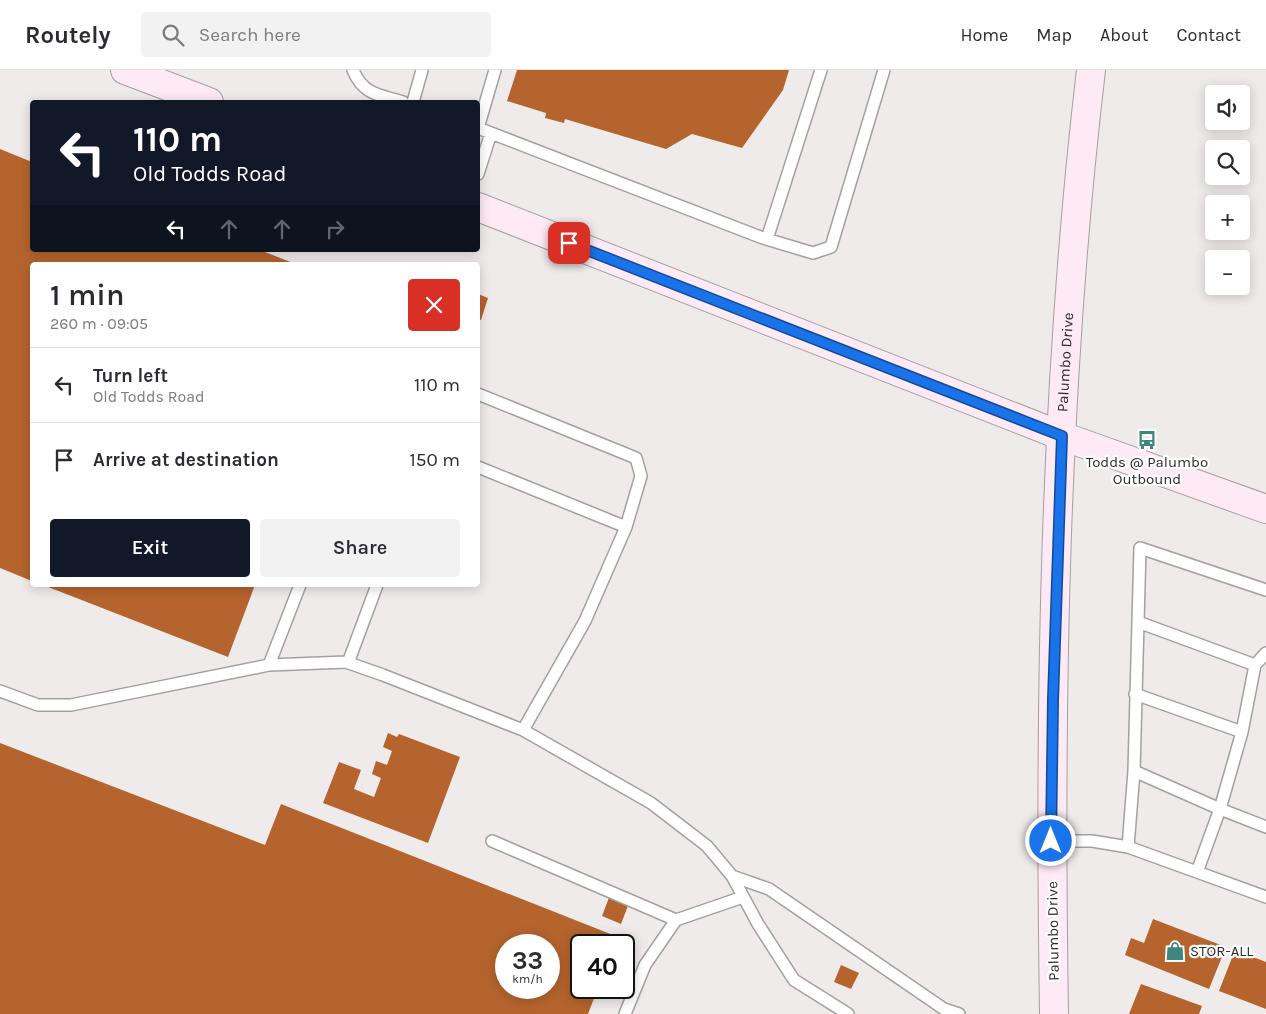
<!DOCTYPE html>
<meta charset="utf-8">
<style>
body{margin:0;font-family:Karla,sans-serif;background:#f2f2f3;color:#2b2b33;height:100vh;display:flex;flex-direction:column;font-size:19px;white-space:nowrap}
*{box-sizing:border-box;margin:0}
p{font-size:16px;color:#7c7c81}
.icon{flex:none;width:28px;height:28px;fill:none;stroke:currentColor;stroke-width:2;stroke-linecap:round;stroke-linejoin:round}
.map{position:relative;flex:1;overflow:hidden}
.panel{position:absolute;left:30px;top:192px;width:450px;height:325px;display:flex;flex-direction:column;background:#fff;border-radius:5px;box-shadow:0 2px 12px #0003}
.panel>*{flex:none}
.guide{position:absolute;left:30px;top:30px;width:450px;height:152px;border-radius:5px;box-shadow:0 2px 12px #0003;background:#111827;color:#fff;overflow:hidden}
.buttons{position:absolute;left:1205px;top:15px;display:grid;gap:10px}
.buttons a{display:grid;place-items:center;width:45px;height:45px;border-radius:5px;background:#fff;box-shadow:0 2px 12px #0003;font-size:25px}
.speed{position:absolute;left:495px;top:864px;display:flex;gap:10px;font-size:25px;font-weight:700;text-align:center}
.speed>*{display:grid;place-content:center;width:65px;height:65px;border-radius:50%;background:#fff;box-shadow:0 2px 12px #0003;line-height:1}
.speed small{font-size:12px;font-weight:400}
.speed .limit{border:2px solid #111;border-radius:8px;background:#fff;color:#111}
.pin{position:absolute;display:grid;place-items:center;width:42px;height:42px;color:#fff;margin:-21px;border-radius:10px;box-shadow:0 2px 8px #0006}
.me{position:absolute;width:55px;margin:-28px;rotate:0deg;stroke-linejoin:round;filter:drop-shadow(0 0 4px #0008)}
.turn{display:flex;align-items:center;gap:18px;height:105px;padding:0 20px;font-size:22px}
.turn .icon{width:65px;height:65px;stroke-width:2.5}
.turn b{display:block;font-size:35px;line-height:42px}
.lanes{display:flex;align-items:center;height:48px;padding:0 20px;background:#0003;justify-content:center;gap:25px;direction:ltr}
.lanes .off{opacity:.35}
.round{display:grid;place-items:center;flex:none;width:52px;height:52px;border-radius:5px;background:#f2f2f3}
.summary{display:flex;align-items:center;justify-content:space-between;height:85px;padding:0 20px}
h1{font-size:30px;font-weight:600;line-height:38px}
.primary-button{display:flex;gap:10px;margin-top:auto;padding:10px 20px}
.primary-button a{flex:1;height:58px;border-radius:5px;background:#111827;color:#fff;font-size:20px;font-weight:600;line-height:58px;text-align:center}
.primary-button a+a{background:#f2f2f3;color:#2b2b33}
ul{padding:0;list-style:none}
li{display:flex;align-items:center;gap:15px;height:75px;padding:0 20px;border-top:1px solid #e1e1e2}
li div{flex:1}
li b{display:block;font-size:19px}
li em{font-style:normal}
header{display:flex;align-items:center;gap:30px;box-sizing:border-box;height:70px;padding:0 25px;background:#fff;border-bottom:1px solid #e1e1e2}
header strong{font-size:24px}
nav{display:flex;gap:28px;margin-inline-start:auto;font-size:18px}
.search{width:350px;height:45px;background:#f2f2f3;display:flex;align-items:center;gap:12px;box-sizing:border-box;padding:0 18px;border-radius:5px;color:#7c7c81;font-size:19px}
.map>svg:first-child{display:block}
</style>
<header>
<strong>Routely</strong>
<div class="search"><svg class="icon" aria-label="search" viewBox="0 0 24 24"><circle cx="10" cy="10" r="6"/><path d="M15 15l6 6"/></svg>Search here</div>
<nav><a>Home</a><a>Map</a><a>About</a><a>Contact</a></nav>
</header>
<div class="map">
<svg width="1266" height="944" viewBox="0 0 1266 944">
<rect width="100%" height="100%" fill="#efebeb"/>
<!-- building -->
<path fill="#b5642d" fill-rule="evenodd" d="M517 0H789L783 20 742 78 692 64 666 79 565 49 564 53 545 48 546 43 507 31Z
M0 79 32 92V180H260L298 195H32V511L0 498Z
M478 224 488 228 481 250 478 249Z
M43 515H255L228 587Z
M388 663 397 667 399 664 460 687 428 773 323 733 339 692 361 700 354 719 374 727 381 708 372 704 376 691 387 695 392 681 383 677Z
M0 673 265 775 281 734 618 867 615 875H581V918H598L588 944H0ZM506 875H549V918H506Z
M610 825 629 833 621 854 602 846Z
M1153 849 1226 877 1209 919 1125 885 1131 868 1144 873Z
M1235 880 1266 892V939L1219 921Z
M841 895 859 903 851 919 834 912Z
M1141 914 1202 936 1199 944H1129Z"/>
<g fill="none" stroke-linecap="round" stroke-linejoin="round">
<!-- lane casing -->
<g stroke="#a4a0a0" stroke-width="14">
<path id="lane" d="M353 0C363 25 380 25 403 32
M413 32 422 0
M478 58 763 168 813 183 831 177 884 0
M478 58 495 0
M478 104 491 63
M767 169 821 0
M478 324 636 388 641 406 626 457 585 551 523 660
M478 397 626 457
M1138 552 1255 595
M348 593 377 515
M269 595 300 515
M0 621 38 635H71L269 595 346 592 383 605 523 660 651 733 707 776 732 806 769 819 944 939 959 944
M1135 624 1242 662
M1134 701 1220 739 1266 757
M492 771 676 850
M1053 771H1092L1128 777 1197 802 1220 739 1242 662 1255 595 1266 583
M1128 777 1134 701 1140 478 1266 520
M1197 802 1266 827
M732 806 758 854 794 910 848 944
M625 944 645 895 676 850 743 827"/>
</g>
<!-- secondary casing -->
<g stroke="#a4a0a0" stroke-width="30">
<g id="secondary">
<path d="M125 0 209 32"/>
<path d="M478 137 1062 366 1266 439"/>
<path id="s1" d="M1054 944C1049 629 1054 313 1091 0"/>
</g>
</g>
<!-- lane -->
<use href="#lane" stroke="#fff" stroke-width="11"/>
<!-- secondary -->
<use href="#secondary" stroke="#feeaf5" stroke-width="28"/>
</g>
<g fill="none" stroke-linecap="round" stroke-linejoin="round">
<!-- route casing -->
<g stroke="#114b97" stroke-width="12">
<path id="route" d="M569 173 1062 366 1053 630 1051 771"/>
</g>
<!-- route -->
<use href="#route" stroke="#1a73e8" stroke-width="9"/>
</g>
<!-- icons -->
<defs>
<g id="bus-bare" transform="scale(1.5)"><path d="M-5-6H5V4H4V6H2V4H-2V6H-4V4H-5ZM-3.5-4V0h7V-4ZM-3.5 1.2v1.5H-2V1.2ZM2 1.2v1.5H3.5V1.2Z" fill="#3f867e" stroke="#fff" stroke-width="2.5" paint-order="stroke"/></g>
<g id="shop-bare" transform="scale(1.5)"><path d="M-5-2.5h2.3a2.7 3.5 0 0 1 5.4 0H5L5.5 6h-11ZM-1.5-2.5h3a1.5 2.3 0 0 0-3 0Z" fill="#3f867e" stroke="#fff" stroke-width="2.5" paint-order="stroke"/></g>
</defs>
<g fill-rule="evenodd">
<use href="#bus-bare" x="1147" y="370"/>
<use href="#shop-bare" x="1175" y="881"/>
</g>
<g text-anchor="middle" stroke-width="4.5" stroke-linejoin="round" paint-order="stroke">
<!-- street labels -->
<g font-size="15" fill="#2c2b2b" stroke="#fff">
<text dy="5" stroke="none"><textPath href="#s1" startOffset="652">Palumbo Drive</textPath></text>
<text transform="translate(1053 861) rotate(-91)" y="5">Palumbo Drive</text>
</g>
<!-- poi labels -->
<g font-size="15" fill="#2c2b2b" stroke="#fff">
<text x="1147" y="397">Todds @ Palumbo<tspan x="1147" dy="17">Outbound</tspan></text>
<text x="1190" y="886" text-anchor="start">STOR-ALL</text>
</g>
</g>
</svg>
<div class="buttons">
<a><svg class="icon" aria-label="sound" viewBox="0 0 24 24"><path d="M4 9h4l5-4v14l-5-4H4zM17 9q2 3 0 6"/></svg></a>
<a><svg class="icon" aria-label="search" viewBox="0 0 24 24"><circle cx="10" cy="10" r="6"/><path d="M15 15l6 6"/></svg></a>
<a>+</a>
<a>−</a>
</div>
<div class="speed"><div>33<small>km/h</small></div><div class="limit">40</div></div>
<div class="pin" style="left:569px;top:173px;background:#d93025"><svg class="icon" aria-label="arrive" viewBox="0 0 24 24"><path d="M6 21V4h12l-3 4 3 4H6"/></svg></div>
<svg class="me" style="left:1051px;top:771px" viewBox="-20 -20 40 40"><circle r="17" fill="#1a73e8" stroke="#fff" stroke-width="3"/><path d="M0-11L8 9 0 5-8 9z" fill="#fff"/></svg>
<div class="guide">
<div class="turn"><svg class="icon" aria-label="left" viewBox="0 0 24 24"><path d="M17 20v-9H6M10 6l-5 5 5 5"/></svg><div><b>110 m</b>Old Todds Road</div></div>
<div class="lanes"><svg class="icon" aria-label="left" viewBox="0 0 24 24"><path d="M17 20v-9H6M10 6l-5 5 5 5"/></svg><svg class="icon off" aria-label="ahead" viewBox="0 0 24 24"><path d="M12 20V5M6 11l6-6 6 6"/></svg><svg class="icon off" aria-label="ahead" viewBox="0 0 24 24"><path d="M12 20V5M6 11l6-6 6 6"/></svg><svg class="icon off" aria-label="right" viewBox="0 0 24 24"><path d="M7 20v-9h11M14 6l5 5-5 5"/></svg></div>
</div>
<section class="panel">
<div class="summary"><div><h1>1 min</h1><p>260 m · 09:05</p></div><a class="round" style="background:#d93025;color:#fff"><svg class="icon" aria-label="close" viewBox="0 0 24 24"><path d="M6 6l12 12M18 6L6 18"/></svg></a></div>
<ul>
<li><svg class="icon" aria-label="left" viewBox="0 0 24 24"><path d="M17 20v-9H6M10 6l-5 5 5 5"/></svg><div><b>Turn left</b><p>Old Todds Road</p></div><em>110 m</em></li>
<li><svg class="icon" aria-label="arrive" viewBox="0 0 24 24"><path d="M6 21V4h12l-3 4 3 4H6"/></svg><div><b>Arrive at destination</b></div><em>150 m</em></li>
</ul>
<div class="primary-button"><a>Exit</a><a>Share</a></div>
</section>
</div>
